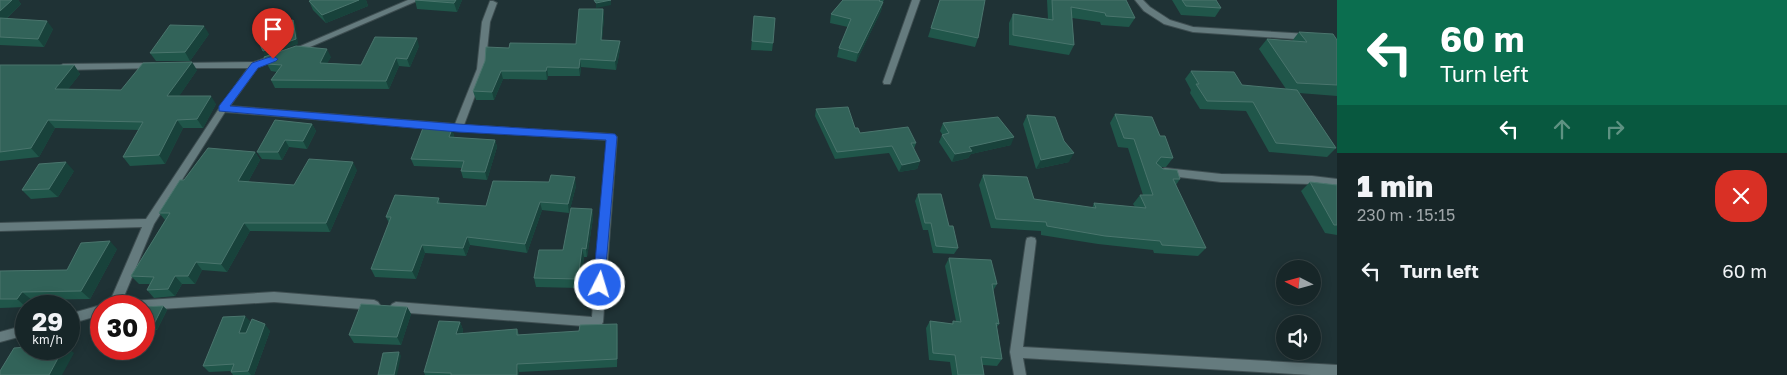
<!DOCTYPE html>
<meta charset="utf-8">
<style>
body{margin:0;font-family:"Golos Text",sans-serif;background:#243234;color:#f1f3f6;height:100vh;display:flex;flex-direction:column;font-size:19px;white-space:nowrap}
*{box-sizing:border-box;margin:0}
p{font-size:16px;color:#9ea5a8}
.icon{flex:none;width:28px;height:28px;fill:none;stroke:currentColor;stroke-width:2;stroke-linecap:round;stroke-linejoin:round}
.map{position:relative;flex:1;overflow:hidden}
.side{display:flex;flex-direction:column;background:#172628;width:450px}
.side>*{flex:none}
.hud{background:#0b6e4f;color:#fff;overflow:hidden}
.needle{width:32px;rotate:276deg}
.tools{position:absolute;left:1276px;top:260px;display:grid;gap:10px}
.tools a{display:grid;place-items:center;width:45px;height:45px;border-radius:50%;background:#172628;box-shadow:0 2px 12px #0003,0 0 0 1px #364345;font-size:25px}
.speed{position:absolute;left:15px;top:295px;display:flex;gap:10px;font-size:25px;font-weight:700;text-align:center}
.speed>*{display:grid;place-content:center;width:65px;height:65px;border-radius:50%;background:#172628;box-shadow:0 2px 12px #0003,0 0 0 1px #364345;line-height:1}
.speed small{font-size:12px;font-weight:400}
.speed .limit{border:8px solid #d22;background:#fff;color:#111}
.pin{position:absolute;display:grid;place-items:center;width:42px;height:42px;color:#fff;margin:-51px -21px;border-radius:50% 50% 50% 0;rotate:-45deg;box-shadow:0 0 5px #0007}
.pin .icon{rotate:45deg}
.me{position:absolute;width:55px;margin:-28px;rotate:5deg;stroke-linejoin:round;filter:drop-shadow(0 0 4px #0008)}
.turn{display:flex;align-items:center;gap:18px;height:105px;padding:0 20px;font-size:22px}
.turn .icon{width:65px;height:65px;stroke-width:2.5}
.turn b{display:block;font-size:35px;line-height:42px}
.lanes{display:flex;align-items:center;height:48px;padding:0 20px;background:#0003;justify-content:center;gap:25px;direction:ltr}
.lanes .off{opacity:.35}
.round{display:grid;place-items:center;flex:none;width:52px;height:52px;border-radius:20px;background:#243234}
.head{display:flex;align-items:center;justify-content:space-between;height:85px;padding:0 20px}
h1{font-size:30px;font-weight:800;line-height:38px}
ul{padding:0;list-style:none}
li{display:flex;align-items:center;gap:15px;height:65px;padding:0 20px}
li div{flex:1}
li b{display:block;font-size:19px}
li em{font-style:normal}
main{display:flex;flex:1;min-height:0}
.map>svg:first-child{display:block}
</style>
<main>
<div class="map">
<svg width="1337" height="375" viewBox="0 0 1337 375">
<rect width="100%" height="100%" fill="#1f3235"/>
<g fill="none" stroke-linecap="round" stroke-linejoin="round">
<!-- street casing -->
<g stroke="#3e4e51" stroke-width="2">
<path id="street" d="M408 0H419L296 53 293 54 289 51Z
M912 0H920L891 82 890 84H884L883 82Z
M1135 0H1143L1150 7 1170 20 1193 27 1309 34 1313 37 1309 40 1193 32 1164 24 1144 11Z
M490 1H493L497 3 490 22 485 69 464 125 612 134 617 137 603 322 601 326 597 327 396 312 392 310 390 307 392 304 396 302 592 317 607 140 458 131 225 112 154 224 120 306H108L142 227 0 231V223L146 219 220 107 248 68H178L177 66 178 64 181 63 254 62 274 55H280V59L258 67 230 106 455 124 477 69 482 22Z
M154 63 158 66 157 68 63 70 59 67 63 64Z
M1165 168 1221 174 1312 176 1337 179V187L1312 184 1221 182 1162 175 1160 172 1162 169Z
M1031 237 1035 238 1036 241 1023 347 1337 365V375H1311L1023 358 1026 375H1014L1010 352 1026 241 1027 238Z
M274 292 374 300 378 302 380 305 378 308 374 310 274 302 144 310V306H124L126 303 130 301Z
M101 305 104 306H101V315L69 324V314Z
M26 325V335L0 342V332Z"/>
</g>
<!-- street -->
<use href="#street" fill="#657b7e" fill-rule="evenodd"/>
</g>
<!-- wall -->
<path fill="#20564a" d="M0 0H18L21 4 6 19 53 29 44 47 0 45Z
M312 0H366L368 6 326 23 313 10 309 1Z
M415 0H462L457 12 417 9Z
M843 0H884L883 2 881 11 856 62 837 57 839 48 848 27 830 23 831 14Z
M940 0 978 38 975 47 928 37Z
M1047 0H1126L1135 18 1129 27 1101 25 1100 22 1072 18 1074 45 1069 55 1009 45V23L1013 14 1048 19Z
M1172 0H1216L1221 8 1215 17 1181 15Z
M603 9 604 17 602 40 620 49 616 70 581 67 580 76H548L547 80 503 79 494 100H476L473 91 509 48 576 44Z
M754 16 773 43 772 51 751 50Z
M1299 32 1337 40V96L1299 93 1336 148 1327 157 1269 152 1246 111 1200 109 1190 93 1191 90 1185 79 1191 71 1242 85 1286 89 1259 49 1267 39 1292 41Z
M209 34 190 61H156L150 53Z
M419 46 410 67 399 66 389 89 275 88 271 80 277 72 271 71 267 64 331 57 327 63 361 65Z
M0 65H74L80 74 68 89 121 90 197 70 179 96 216 104 203 128H183L165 164 130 166 123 157 139 130 55 128 39 157 0 161Z
M816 109 860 133 916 143 914 149 920 161 917 169 899 172 889 153 835 159 815 116Z
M1115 114 1160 136 1173 158 1166 167H1160L1180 179 1176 185 1206 248 1198 256 1154 253 1153 250 1098 244 1041 235V231L991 228 979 185 983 175 1034 199 1092 208 1094 203 1135 207 1133 204 1140 195H1143L1128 148 1118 147 1110 123Z
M1027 115 1064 141 1069 162 1036 169 1023 124Z
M943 123 1011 145 971 154 968 158 952 162 939 142 942 135V134L940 131Z
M312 124 316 131 307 149 289 147 282 160 262 159 257 152Z
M452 129 454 136V138L495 140 497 147 487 180 463 178 461 171 462 168 414 166 411 159Z
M255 152 260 160 248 182 294 185 357 170 330 232 250 231 227 272 202 270 195 284H182L175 296 154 298 147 290 150 284H139L131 276 165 220 159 213 184 180Z
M74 171 58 197 31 199 22 190Z
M1310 182 1337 185V235L1325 233 1301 191Z
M576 186 569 213 542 210 527 253 470 245 466 256 425 253 416 279 375 277 371 269 389 223 386 217 439 198 440 204 486 206Z
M918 194 949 226 958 248 954 254 933 253 928 230H923L915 201Z
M592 209 593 218 587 257H584L580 288 536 287 534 278 563 250Z
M117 249 90 299 32 300 26 306V307L0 308V271L67 270Z
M949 258 997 284 993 291 999 324 997 327 1002 359 997 366 983 365 984 375H952L950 362 929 360 926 328 930 321 952 324 953 321H956L945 266Z
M163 306 167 310 157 330H144V307Z
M407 307 411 314 401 345 354 343 349 335Z
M250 322 270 331 254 375H233L231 372V371L209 372 203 366Z
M460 322 463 330 462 334 517 329 519 335 618 332 617 367 519 372V375H425L424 372Z"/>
<!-- shaded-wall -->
<path fill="#18423b" d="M12 0H18L21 4 1 23 0 22V11Z
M359 0H366L368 6 326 23 322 15Z
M456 0H462L457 12 454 3Z
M611 0V5L596 8V3Z
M883 2 881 11 856 62 858 53Z
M603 9 604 17 601 48V40Z
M293 20 296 24 298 44 265 56 263 51Z
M47 21 53 29 44 47 38 39Z
M204 26 209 34 190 61 185 52Z
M417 38 419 46 410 67 407 59Z
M620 41V49L616 70 615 61Z
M327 49 331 57 323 71 320 63Z
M396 58 399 66 389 89 386 81Z
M580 59 581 67 580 76 579 68Z
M192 62 197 70 173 105 167 96Z
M74 65 80 74 62 97 55 89Z
M547 67 548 76 547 80 546 71Z
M501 71 503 79 494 100 492 92Z
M211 96 216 104 203 128 197 119Z
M48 120 55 128 39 157 31 148Z
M177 120 183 128 165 164 159 155Z
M312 124 316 131 307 149 303 141Z
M452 129 454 136 451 144 449 137Z
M1014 137 1011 145 971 154 968 158 952 162 955 154 969 147Z
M285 140 289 147 282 160 278 152Z
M495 140 497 147 487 180 485 172Z
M255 152 260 160 244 189 238 181Z
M1074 153 1069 162 1036 169 1041 160Z
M920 161 917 169 899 172 902 165Z
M66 162 74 171 58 197 49 189Z
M353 162 357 170 330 232 326 223Z
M575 177 576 186 569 213 568 204Z
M540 202 542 210 527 253 525 244Z
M592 209 593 218 587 257 586 249Z
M244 223 250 231 227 272 221 264Z
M467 237 470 245 466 256 463 248Z
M110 241 117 249 90 299 81 291Z
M422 245 425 253 416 279 412 271Z
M582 248 584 257 580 288 578 279Z
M196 262 202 270 195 284 188 276Z
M175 276 182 284 175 296 168 289Z
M22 292 32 300 28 306 26 307 17 299Z
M163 306 167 310 157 330 153 326Z
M407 307 411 314 401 345 397 337Z
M245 316 251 322 244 339 239 333Z
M460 322 463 330 460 342 456 334Z
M265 324 270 331 254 375H251L248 371Z
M617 324 618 332 617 367Z
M63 349H69L74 353 62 375H49Z
M399 352 401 356 397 375H394Z
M517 364 519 372V375H517Z"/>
<!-- building -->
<path fill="#326359" stroke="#4a756d" d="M0 0H12L0 11Z
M312 0H359L322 15 309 1Z
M415 0H456L454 3Z
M594 0H611L596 3Z
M843 0H880L879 1 883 2 858 53 839 48 851 19 831 14Z
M940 0H985L978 38 931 28Z
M1052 0H1126L1135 18 1106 16 1105 13 1071 7 1074 45 1013 35V14L1053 20Z
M1182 0H1216L1221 8 1186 6Z
M579 9H603L601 40 620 41 615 61 580 59 579 68 547 67 546 71H501L492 92 473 91 485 61 486 47 509 48 510 43 576 44Z
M754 16 775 18 773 43 752 41Z
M0 18 47 21 38 39 0 37Z
M293 20 296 39 263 51 254 31Z
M170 25 204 26 185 52 150 53Z
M1299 32 1333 34 1337 40V85L1297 83 1267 39 1307 42Z
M375 37 417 38 407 59 396 58 386 81 271 80 282 65 267 64 264 57 296 46 327 49 320 63 361 65Z
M192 62 167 96H211L197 119 177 120 159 155 123 157 143 122 48 120 31 148 0 152V65H74L55 89 121 90 143 63Z
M1191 71 1234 72 1242 85 1297 90 1336 148 1276 143 1253 102 1207 101 1196 84H1199Z
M848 107 855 128H858L860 133 908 127 916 143H911L920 161 902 165 892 146 837 152 816 109Z
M1115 114 1152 117 1160 136H1165L1173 158 1161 157 1156 163 1163 169 1177 170 1180 179H1173L1206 248 1162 245 1160 241 1105 236 1047 226 1046 222 996 219 983 175 1027 177 1034 199 1096 208 1094 203 1146 208 1140 195H1153L1134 139 1124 138Z
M1027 115 1055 117 1064 141 1074 153 1041 160Z
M998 117 1014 137 969 147 972 151 955 154 942 135 949 133 943 123Z
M275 120 312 124 303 141 285 140 278 152H257Z
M423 128 452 129 449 137 495 140 485 172 461 171 464 161 411 159Z
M208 148 255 152 238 181 294 185 309 159 353 162 326 223H244L221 264 196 262 188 276H175L168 289 147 290 154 277 131 276 170 213H159L180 180H184Z
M66 162 49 189 22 190 39 164Z
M551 175 575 177 568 204 540 202 525 244 467 237 463 248 422 245 412 271 371 269 391 217H386L395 195 439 198 437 203 486 206 493 181 549 182Z
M1310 182 1337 185V225H1334Z
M918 194H941L949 226H953L958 248 936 246 931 223H925Z
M571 208 592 209 586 249 582 248 578 279 534 278 539 250H563Z
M110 241 81 291 22 292 17 299H0V271L67 270 81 243Z
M949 258 991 260 997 284H992L999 324 996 323 1002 359 981 357 984 375H958L955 355 933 353 930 321 953 324V321L961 322Z
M361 304 407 307 397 337 349 335Z
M163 306 153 326H144V307Z
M245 316 239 333H246L252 319 265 324 248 371 231 372 234 364 203 366 223 317Z
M439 321 460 322 456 334 517 329V335L579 331 580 325 617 324V359L517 364V375H451V373L424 372Z
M26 347V349H63L49 375H0V371L14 348Z
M399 352 394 375H378L383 353Z"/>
<!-- route -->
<path fill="#2563eb" stroke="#184099" d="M273 56 278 59 276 61 258 68 230 106 458 124 615 134 617 137 604 289H595L593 285 606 140 458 132 219 111V106L252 63Z"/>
</svg>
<div class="tools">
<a><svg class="needle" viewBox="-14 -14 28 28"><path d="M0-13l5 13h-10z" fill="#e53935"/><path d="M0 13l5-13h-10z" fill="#9ea5a8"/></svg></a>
<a><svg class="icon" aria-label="sound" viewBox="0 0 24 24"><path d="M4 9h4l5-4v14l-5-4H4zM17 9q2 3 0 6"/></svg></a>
</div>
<div class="speed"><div>29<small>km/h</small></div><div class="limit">30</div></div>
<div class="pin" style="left:273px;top:59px;background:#d93025"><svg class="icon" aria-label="arrive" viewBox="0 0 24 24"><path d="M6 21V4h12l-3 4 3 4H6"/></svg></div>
<svg class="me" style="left:600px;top:285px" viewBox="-20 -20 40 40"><circle r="17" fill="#2563eb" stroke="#fff" stroke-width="3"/><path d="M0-11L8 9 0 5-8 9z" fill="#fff"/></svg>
</div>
<section class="side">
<div class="hud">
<div class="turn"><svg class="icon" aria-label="left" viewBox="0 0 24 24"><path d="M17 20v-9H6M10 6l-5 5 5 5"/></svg><div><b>60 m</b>Turn left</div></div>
<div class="lanes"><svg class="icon" aria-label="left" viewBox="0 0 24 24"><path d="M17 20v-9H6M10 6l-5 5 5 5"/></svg><svg class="icon off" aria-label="ahead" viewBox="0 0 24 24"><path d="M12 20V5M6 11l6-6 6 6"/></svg><svg class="icon off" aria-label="right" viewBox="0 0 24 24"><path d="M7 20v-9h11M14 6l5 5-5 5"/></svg></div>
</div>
<div class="head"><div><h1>1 min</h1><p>230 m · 15:15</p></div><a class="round" style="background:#d93025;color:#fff"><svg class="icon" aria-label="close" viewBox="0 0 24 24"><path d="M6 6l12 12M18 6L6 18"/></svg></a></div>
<ul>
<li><svg class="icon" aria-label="left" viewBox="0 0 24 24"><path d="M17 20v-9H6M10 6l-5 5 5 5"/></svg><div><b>Turn left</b></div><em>60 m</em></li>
</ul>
</section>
</main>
